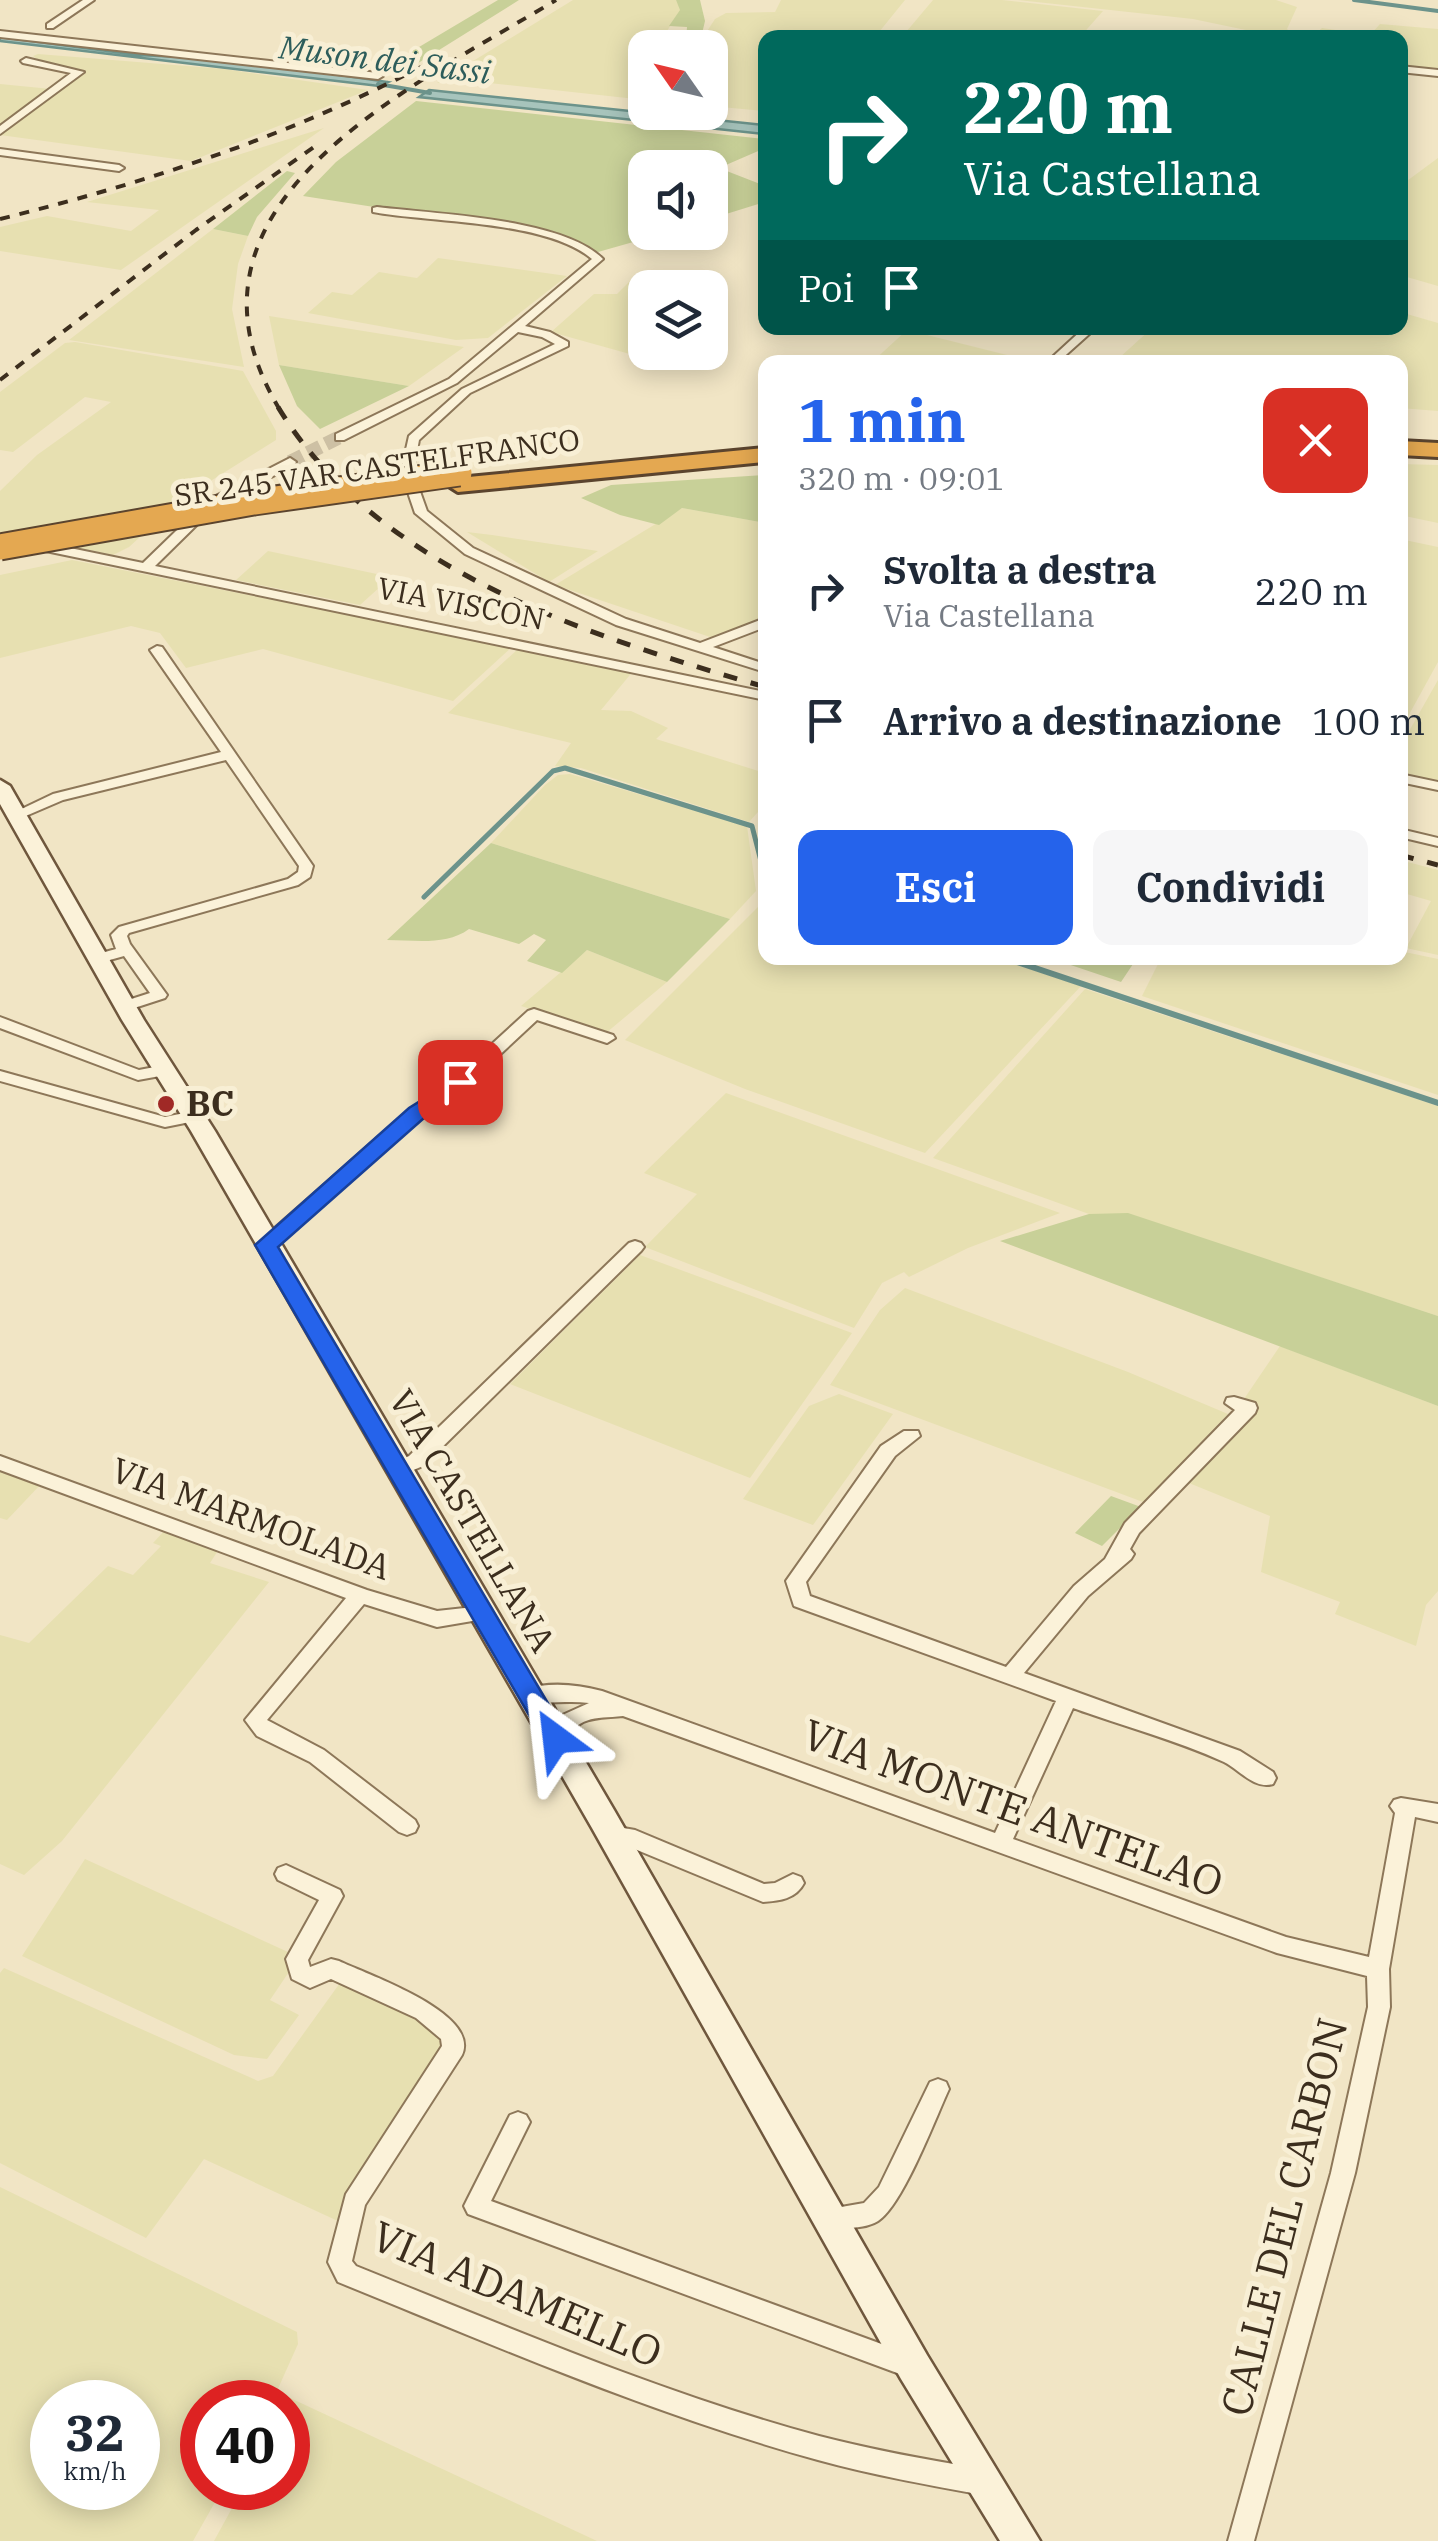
<!DOCTYPE html>
<html lang="it">
<meta charset="utf-8">
<style>
body{margin:0;font-family:"IBM Plex Serif",serif;background:#f6f6f7;color:#1f2937;height:100vh;display:flex;flex-direction:column;font-size:38px;white-space:nowrap}
*{box-sizing:border-box;margin:0}
p{font-size:32px;color:#747a83}
.icon{flex:none;width:55px;height:55px;fill:none;stroke:currentColor;stroke-width:2;stroke-linecap:round;stroke-linejoin:round}
.map{position:relative;flex:1;overflow:hidden}
.drawer{position:absolute;left:758px;top:355px;width:650px;height:610px;display:flex;flex-direction:column;background:#fff;border-radius:20px;box-shadow:0 5px 25px #0003}
.drawer>*{flex:none}
.top-card{position:absolute;left:758px;top:30px;width:650px;height:305px;border-radius:20px;box-shadow:0 5px 25px #0003;background:#00695c;color:#fff;overflow:hidden}
.needle{width:65px;rotate:304deg}
.fabs{position:absolute;left:628px;top:30px;display:grid;gap:20px}
.fabs a{display:grid;place-items:center;width:100px;height:100px;border-radius:20px;background:#fff;box-shadow:0 5px 25px #0003;font-size:50px}
.speed{position:absolute;left:30px;top:2380px;display:flex;gap:20px;font-size:50px;font-weight:700;text-align:center}
.speed>*{display:grid;place-content:center;width:130px;height:130px;border-radius:50%;background:#fff;box-shadow:0 5px 25px #0003;line-height:1}
.speed small{font-size:25px;font-weight:400}
.speed .limit{border:15px solid #d22;background:#fff;color:#111}
.pin{position:absolute;display:grid;place-items:center;width:85px;height:85px;color:#fff;margin:-42px;border-radius:20px;box-shadow:0 5px 15px #0006}
.me{position:absolute;width:110px;margin:-55px;rotate:330deg;stroke-linejoin:round;filter:drop-shadow(0 0 8px #0008)}
.turn{display:flex;align-items:center;gap:35px;height:210px;padding:0 40px;font-size:45px}
.turn .icon{width:130px;height:130px;stroke-width:2.5}
.turn b{display:block;font-size:70px;line-height:85px}
.then{display:flex;align-items:center;height:95px;padding:0 40px;background:#0003;gap:20px;font-size:38px}
.round{display:grid;place-items:center;flex:none;width:105px;height:105px;border-radius:20px;background:#f6f6f7}
.summary{display:flex;align-items:center;justify-content:space-between;height:170px;padding:0 40px}
h1{font-size:60px;font-weight:700;line-height:75px;color:#2563eb}
.action{display:flex;gap:20px;margin-top:auto;padding:20px 40px}
.action a{flex:1;height:115px;border-radius:20px;background:#2563eb;color:#fff;font-size:40px;font-weight:700;line-height:115px;text-align:center}
.action a+a{background:#f6f6f7;color:#1f2937}
ul{padding:0;list-style:none}
li{display:flex;align-items:center;gap:30px;height:130px;padding:0 40px}
li div{flex:1}
li b{display:block;font-size:38px}
li em{font-style:normal}
.map>svg:first-child{display:block}
</style>
<div class="map">
<svg width="1438" height="2541" viewBox="0 0 1438 2541">
<rect width="100%" height="100%" fill="#f1e5c5"/>
<!-- farmland -->
<path fill="#e7e0b1" fill-rule="evenodd" d="M573 0H676L681 9 662 39 694 43 700 42 715 19 726 13 775 12 781 0H905L875 37 765 38V111L710 106V48H645V100L471 81 437 83Z
M933 0H1002L1103 11 1080 37 901 38Z
M1018 0H1276L1297 7 1287 29 1294 37 1284 38 1193 19Z
M1380 24 1438 29V69L1400 65V38L1312 37 1322 28 1370 35Z
M38 54 224 69 368 90 191 161 0 135 83 71 41 62 33 56Z
M0 84 51 89 0 125Z
M324 128 121 270 0 251V227L47 216 131 231 159 210 87 202Z
M1438 158V286L1400 275V186Z
M213 229 248 236 238 264 232 309 244 367 69 340Z
M438 258 567 276 488 338 456 340 308 313 332 292 352 295 379 272 417 278Z
M639 272 677 287 645 288V352L651 353 644 358 551 332 594 294H617Z
M1400 312 1438 323V411L1400 408V362H1139L1119 358 1152 328H1400Z
M269 316 464 347 409 386 279 365Z
M907 330 1015 357 1029 362H872Z
M75 342 243 371 276 431V440L182 499 129 547 113 555 0 532V491L37 455 111 402 85 397 13 452 0 450V392L65 343Z
M1400 464 1438 465V523L1400 515Z
M682 508 765 523V619L713 638 555 585Z
M467 532 492 535 598 551 549 582Z
M1400 539 1438 547V662L1400 731Z
M268 551 391 577 360 605 236 580Z
M72 560 512 647 453 701 263 649 186 668 160 633 131 626 0 658V575Z
M518 649 634 670 601 710 631 711 668 728 656 739 765 773V804L749 822 581 768 555 766 571 743 448 713Z
M1438 680V783L1400 775V747Z
M570 774 747 826 756 891 730 919 491 843 545 785 558 775Z
M1400 860 1438 870V955L1406 948 1431 901 1400 892Z
M765 900V958H996L1081 986 925 1153 745 1089 625 1040Z
M587 950 667 982 606 1033 521 1006Z
M1400 951 1438 959V1095L1142 996 1161 958H1400Z
M1085 989 1438 1106V1316L1128 1214H1089L933 1158Z
M726 1093 1060 1213 968 1248 909 1277 904 1272 882 1283 854 1328 645 1247 697 1194 644 1173Z
M640 1255 852 1333 750 1478 510 1384Z
M905 1288 1128 1372 1228 1414 1143 1502 830 1385 880 1310Z
M1280 1346 1438 1406V1591L1426 1605 1416 1646 1335 1614 1340 1602 1261 1572 1270 1516 1184 1481 1257 1406 1244 1399Z
M839 1394 893 1414 813 1525 743 1499 809 1406Z
M0 1469 41 1484 7 1520 0 1518Z
M166 1529 219 1549 210 1563 269 1582 62 1841 24 1875 0 1864V1635L29 1643 108 1566 133 1575 161 1546 153 1543Z
M85 1859 299 1957 270 2000 299 2015 267 2059 234 2055 22 1956Z
M4 1968 258 2081 273 2076 345 1976 446 2033 447 2052 361 2198 353 2228 204 2159 146 2238 0 2163V1973Z
M0 2187 297 2332 298 2344 272 2402H202V2488H223L193 2541H0ZM52 2402H138V2488H52Z
M288 2397 597 2541H214L243 2488H288Z"/>
<!-- green -->
<path fill="#c8d098" d="M498 0H519L399 75 377 72Z
M676 0H700L705 21 700 42 686 39 687 27 669 26 680 10Z
M416 101 765 139V148L719 168 765 186V202L710 219V168H645V232L665 233 598 252 548 234 303 196 336 162Z
M287 171 295 173 257 217 248 236 213 229Z
M279 365 409 386 320 429 297 406Z
M765 475V523L682 508 659 525 620 515 581 498 611 485Z
M491 843 730 919 667 982 587 950 562 973 527 961 546 940 534 934 519 944 469 929C446 946 414 940 387 940Z
M1050 958H1137L1121 982Z
M1128 1213 1438 1316V1406L1000 1241 1089 1214Z
M1111 1496 1141 1507 1102 1546 1075 1533Z"/>
<!-- water -->
<path fill="#a7c4bc" stroke="#6c938b" stroke-width="2.5" d="M0 37 138 55 227 59 388 82 379 86 0 41Z
M429 90 765 125V134L419 97Z"/>
<g fill="none" stroke-linecap="round" stroke-linejoin="round">
<!-- stream-far2 -->
<path stroke="#6c938b" stroke-width="4" d="M1354 0 1438 11
M378 84 430 93"/>
<!-- stream-far1 -->
<path stroke="#6c938b" stroke-width="5" d="M424 897 553 771 565 768 752 826 765 877"/>
<!-- stream -->
<path stroke="#6c938b" stroke-width="6" d="M1005 958 1438 1103"/>
<!-- street-tunnel -->
<path stroke="#cdc0a4" stroke-width="14" stroke-dasharray="14 6" stroke-linecap="butt" d="M290 462 340 437"/>
<!-- street casing -->
<g stroke="#8d7759" stroke-width="4">
<path id="street" d="M83 0H94L53 28H47V24Z
M0 31 378 73 383 76 378 79 0 37Z
M26 58 84 72 0 134V126L71 73 23 63 21 61Z
M1400 66 1438 70V76L1400 72Z
M0 149 119 165 124 168 119 171 0 155Z
M377 207C434 214 563 218 603 259L525 326 550 332 568 342V346L470 393 419 440 413 472 427 511 473 548 626 619 700 643 765 618V627L713 647 765 664V672L616 625 465 554 415 513 401 472 409 436 462 389 555 344 542 337 518 332 457 383 344 440H336V434L449 379 592 259C546 220 432 223 373 212V208Z
M1084 328H1096L1058 362H1047Z
M290 458 296 462 294 465 216 506 155 566 765 692V700L36 549 30 545 36 541 143 563 208 500Z
M157 646 162 647 313 866 310 877 298 885 129 933 127 936 130 944 167 995 165 998 125 1011 117 1006 119 1003 150 993 124 956 99 963 91 958 94 955 116 949 111 935 119 927 288 879 298 872 299 866 226 760 63 800 21 818H11L9 815 53 794 221 752 150 650Z
M1400 774 1438 782V790L1400 782Z
M1400 829 1438 838V846L1400 837Z
M534 1009 613 1035 615 1038 607 1043 537 1020 448 1103 422 1117 272 1249H260L257 1245 260 1241 410 1109 436 1095 528 1011Z
M0 1017 139 1070 165 1065 173 1070 171 1074 138 1080 0 1028Z
M0 1071 165 1117 194 1111 202 1116 200 1120 165 1127 0 1081Z
M635 1241 641 1243 644 1247 641 1251 423 1466 399 1476 392 1474 390 1469 392 1464 409 1456 629 1243Z
M1234 1397 1255 1403 1257 1408 1255 1413 1139 1533 1130 1549 1134 1554 1131 1559 1088 1596 1024 1673 1240 1751 1273 1772 1276 1778 1273 1784C1255 1790 1240 1770 1224 1762 1176 1740 1123 1726 1073 1708L1013 1839 1286 1937 1369 1957 1395 1813 1390 1806 1394 1800 1401 1798 1438 1804V1822L1415 1817 1389 1969 1390 2007 1355 2173 1254 2541H1228L1331 2173 1368 2007 1367 1976 1277 1953 623 1716C593 1719 578 1715 563 1745L556 1747 549 1745 546 1739 558 1717 589 1703C567 1700 544 1705 524 1701L521 1695 524 1689C549 1682 577 1684 602 1691L995 1833 1056 1701 794 1606 786 1581 881 1446 904 1431H918L920 1436 895 1456 806 1582 810 1596 1006 1667 1074 1586 1105 1559 1125 1523 1235 1410 1225 1403 1227 1398Z
M0 1456 367 1590 437 1611 483 1606 490 1608 493 1613 490 1618 437 1627 364 1604 267 1720 324 1750 415 1820 418 1826 415 1832 407 1835 399 1832 310 1762 257 1736 245 1720 346 1598 0 1470Z
M612 1826 635 1830 764 1884 775 1883 793 1874 801 1877 804 1883C796 1899 779 1901 763 1902L625 1845 604 1841 601 1835 604 1829Z
M286 1865 340 1890 343 1896 308 1960 310 1967 331 1959 339 1961C368 1975 481 2013 462 2055L365 2205 352 2261 356 2266C508 2327 660 2393 819 2436 873 2450 928 2460 983 2469L992 2473 996 2482 992 2491 983 2495C928 2485 873 2475 818 2460 654 2415 496 2346 338 2282L328 2262 346 2194 442 2046 441 2039 416 2018 331 1979 310 1988 292 1979 286 1959 319 1900 278 1880 275 1874 278 1868Z
M938 2079 946 2082 949 2089C935 2119 903 2205 878 2221 866 2229 836 2230 824 2226L820 2218 824 2210 864 2203 879 2187 930 2082Z
M518 2112 526 2115 530 2122 491 2201 917 2357 920 2365 917 2373 908 2377 468 2214 464 2206 468 2198 510 2115Z"/>
</g>
<!-- secondary casing -->
<g stroke="#6f573d" stroke-width="5">
<path id="secondary" d="M0 780 10 786 144 1020 215 1131 614 1810 927 2355 1040 2541H1000L901 2379 592 1828 191 1131 122 1020 0 804Z"/>
</g>
<!-- highway casing -->
<g stroke="#5b442e" stroke-width="6">
<path id="highway" d="M1400 441 1438 443V457L1400 455Z
M765 448V462L458 492 447 485 458 478Z"/>
</g>
<!-- street -->
<use href="#street" fill="#fbf2d9" fill-rule="evenodd"/>
<!-- secondary -->
<use href="#secondary" fill="#fbf2d9" fill-rule="evenodd"/>
<!-- highway -->
<use href="#highway" fill="#e4a851" fill-rule="evenodd"/>
<!-- rail-far1 -->
<path stroke="#3c2e1e" stroke-width="4" stroke-dasharray="10 10" stroke-linecap="butt" d="M0 219C154 181 300 132 440 57
M0 380 196 230 321 142
M280 410C155 204 413 87 556 0"/>
<!-- rail -->
<path stroke="#3c2e1e" stroke-width="5" stroke-dasharray="14 14" stroke-linecap="butt" d="M278 407C378 572 591 636 765 687
M1400 855 1438 865"/>
<!-- highway-bridge casing -->
<g stroke="#5b442e" stroke-width="29" stroke-linecap="butt">
<path id="highway-bridge" d="M0 547 254 502 459 473"/>
</g>
<!-- highway-bridge -->
<use href="#highway-bridge" stroke="#e4a851" stroke-width="25"/>
</g>
<!-- route -->
<path fill="#2563eb" stroke="#184099" stroke-width="2.5" d="M460 1076 471 1082 468 1087 424 1118 278 1247 565 1732 569 1739 565 1746H547L255 1245 409 1108Z"/>
<!-- markers -->
<circle fill="#a02926" stroke="#f8efd5" stroke-width="4" cx="166" cy="1104" r="10"/>
<g text-anchor="middle" stroke-width="10" stroke-linejoin="round" paint-order="stroke">
<!-- far-street labels -->
<g font-size="30" fill="#3c2e1e" stroke="#f8efd5">
<text transform="translate(377 468) rotate(-8)" y="10">SR 245 VAR CASTELFRANCO</text>
<text transform="translate(461 604) rotate(11)" y="10">VIA VISCON</text>
</g>
<!-- far-water labels -->
<g font-size="32" font-style="italic" fill="#2d5d5b" stroke="#f8efd5">
<text transform="translate(385 60) rotate(7)" y="11">Muson dei Sassi</text>
</g>
<!-- poi labels -->
<g font-size="35" font-weight="bold" fill="#3c2e1e" stroke="#f8efd5" text-anchor="start">
<text x="186" y="1116">BC</text>
</g>
<!-- street labels -->
<g font-size="35" fill="#3c2e1e" stroke="#f8efd5">
<text transform="translate(251 1519) rotate(20)" y="12">VIA MARMOLADA</text>
<text transform="translate(472 1521) rotate(60)" y="12">VIA CASTELLANA</text>
</g>
<!-- near-street labels -->
<g font-size="42" fill="#3c2e1e" stroke="#f8efd5">
<text transform="translate(1013 1808) rotate(20)" y="15">VIA MONTE ANTELAO</text>
<text transform="translate(1284 2217) rotate(-76)" y="15">CALLE DEL CARBON</text>
<text transform="translate(517 2294) rotate(23)" y="15">VIA ADAMELLO</text>
</g>
</g>
</svg>
<div class="fabs">
<a><svg class="needle" viewBox="-14 -14 28 28"><path d="M0-13l5 13h-10z" fill="#e53935"/><path d="M0 13l5-13h-10z" fill="#747a83"/></svg></a>
<a><svg class="icon" aria-label="sound" viewBox="0 0 24 24"><path d="M4 9h4l5-4v14l-5-4H4zM17 9q2 3 0 6"/></svg></a>
<a><svg class="icon" aria-label="layers" viewBox="0 0 24 24"><path d="M12 4l9 5-9 5-9-5zM3 14l9 5 9-5"/></svg></a>
</div>
<div class="speed"><div>32<small>km/h</small></div><div class="limit">40</div></div>
<div class="pin" style="left:460px;top:1082px;background:#d93025"><svg class="icon" aria-label="arrive" viewBox="0 0 24 24"><path d="M6 21V4h12l-3 4 3 4H6"/></svg></div>
<svg class="me" style="left:556px;top:1739px" viewBox="-20 -20 40 40"><path d="M0-17L14 15 0 8-14 15z" fill="#2563eb" stroke="#fff" stroke-width="4"/></svg>
<div class="top-card">
<div class="turn"><svg class="icon" aria-label="right" viewBox="0 0 24 24"><path d="M7 20v-9h11M14 6l5 5-5 5"/></svg><div><b>220 m</b>Via Castellana</div></div>
<div class="then">Poi<svg class="icon" aria-label="arrive" viewBox="0 0 24 24"><path d="M6 21V4h12l-3 4 3 4H6"/></svg></div>
</div>
<section class="drawer">
<div class="summary"><div><h1>1 min</h1><p>320 m · 09:01</p></div><a class="round" style="background:#d93025;color:#fff"><svg class="icon" aria-label="close" viewBox="0 0 24 24"><path d="M6 6l12 12M18 6L6 18"/></svg></a></div>
<ul>
<li><svg class="icon" aria-label="right" viewBox="0 0 24 24"><path d="M7 20v-9h11M14 6l5 5-5 5"/></svg><div><b>Svolta a destra</b><p>Via Castellana</p></div><em>220 m</em></li>
<li><svg class="icon" aria-label="arrive" viewBox="0 0 24 24"><path d="M6 21V4h12l-3 4 3 4H6"/></svg><div><b>Arrivo a destinazione</b></div><em>100 m</em></li>
</ul>
<div class="action"><a>Esci</a><a>Condividi</a></div>
</section>
</div>
